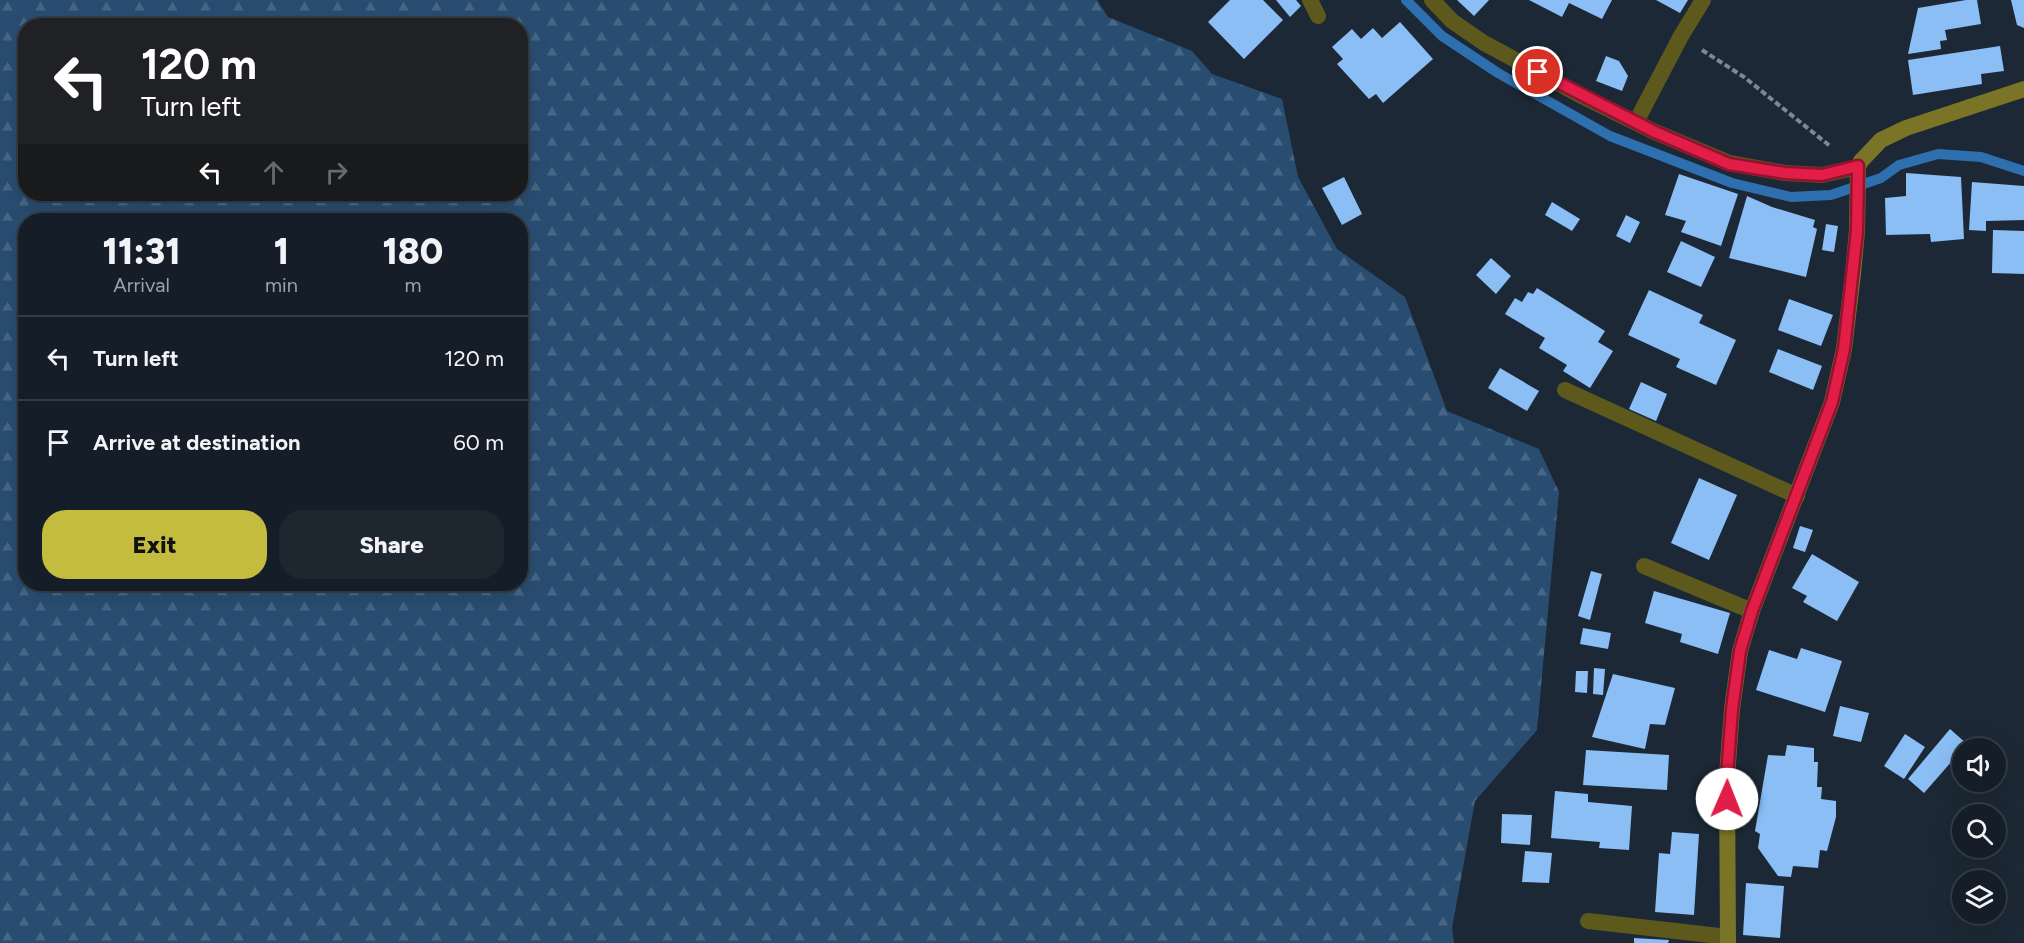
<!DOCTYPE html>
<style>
body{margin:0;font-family:Figtree,sans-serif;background:#1e2730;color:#f1f3f6;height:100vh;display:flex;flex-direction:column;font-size:22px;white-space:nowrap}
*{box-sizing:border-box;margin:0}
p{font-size:20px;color:#9da2a8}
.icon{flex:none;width:33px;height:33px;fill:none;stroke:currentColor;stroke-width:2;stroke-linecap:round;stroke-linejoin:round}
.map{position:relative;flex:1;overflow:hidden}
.drawer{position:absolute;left:18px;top:213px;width:510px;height:378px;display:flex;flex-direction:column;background:#151e28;border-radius:24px;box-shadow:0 6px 24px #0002,0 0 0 2px #343c45}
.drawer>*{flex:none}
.guide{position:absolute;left:18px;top:18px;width:510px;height:183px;border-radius:24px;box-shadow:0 6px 24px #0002,0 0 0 2px #343c45;background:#202124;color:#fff;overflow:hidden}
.tools{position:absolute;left:1952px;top:738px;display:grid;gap:12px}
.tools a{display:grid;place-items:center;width:54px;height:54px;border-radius:50%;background:#151e28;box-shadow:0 6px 24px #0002,0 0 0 2px #343c45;font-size:30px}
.pin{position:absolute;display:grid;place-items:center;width:51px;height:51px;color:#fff;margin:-26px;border:3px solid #fff;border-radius:50%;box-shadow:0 2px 6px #0007}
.me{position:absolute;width:66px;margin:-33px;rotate:1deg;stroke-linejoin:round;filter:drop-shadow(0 0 4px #0008)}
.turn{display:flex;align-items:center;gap:21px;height:126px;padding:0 24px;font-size:27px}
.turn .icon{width:78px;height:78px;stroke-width:2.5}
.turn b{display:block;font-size:42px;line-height:51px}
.lanes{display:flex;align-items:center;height:57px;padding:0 24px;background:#0003;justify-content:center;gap:30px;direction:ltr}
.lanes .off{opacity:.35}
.eta{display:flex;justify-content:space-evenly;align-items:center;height:102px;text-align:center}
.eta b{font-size:36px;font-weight:800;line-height:42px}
.primary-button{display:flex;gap:12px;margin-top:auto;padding:12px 24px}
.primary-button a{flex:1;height:69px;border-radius:24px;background:#c4bc3e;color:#111;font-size:24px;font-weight:800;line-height:69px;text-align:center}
.primary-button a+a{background:#1e2730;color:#f1f3f6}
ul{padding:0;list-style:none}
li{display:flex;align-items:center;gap:18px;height:84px;padding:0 24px;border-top:2px solid #343c45}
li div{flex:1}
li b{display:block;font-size:22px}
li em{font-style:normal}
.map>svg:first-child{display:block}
</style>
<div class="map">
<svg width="2024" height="943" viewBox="0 0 2024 943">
<defs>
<pattern id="forest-firs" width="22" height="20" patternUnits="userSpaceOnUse" patternTransform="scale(1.5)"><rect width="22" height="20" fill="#294d71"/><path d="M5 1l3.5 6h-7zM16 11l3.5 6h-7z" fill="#476685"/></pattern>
</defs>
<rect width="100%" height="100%" fill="#1c2835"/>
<!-- forest -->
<path fill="url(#forest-firs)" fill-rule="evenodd" d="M0 0H1097L1108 17 1192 51 1212 74 1282 99 1298 177 1337 249 1405 297 1447 411 1539 449 1559 492 1537 730 1475 801 1452 928 1454 943H0ZM26 26H520V194H26ZM26 220H520V584H26Z"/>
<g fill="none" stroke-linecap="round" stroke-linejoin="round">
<!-- stream -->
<path stroke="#2e6faf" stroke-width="10" d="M1406 0 1442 36 1498 73 1610 136 1732 183 1791 197 1831 195 1881 178 1899 165 1938 154 1981 157 2024 171"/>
</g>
<!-- building -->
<path fill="#8abef5" d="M1230 0H1263L1283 20 1244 59 1208 22Z
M1276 0H1296L1301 6 1290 17Z
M1457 0H1489L1474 16Z
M1529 0H1612L1602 19 1569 3 1562 17Z
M1656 0H1688L1680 13Z
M1966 0H1977L1981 24 1945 30 1947 40 1940 41 1941 49 1908 54 1918 8Z
M2011 0H2024V28L2017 25Z
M1400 22 1433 59 1383 103 1376 94 1369 99 1337 64 1343 59 1332 47 1352 29 1361 39 1373 28 1382 38Z
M2000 46 2004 71 1981 74 1982 84 1913 95 1908 60Z
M1606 56 1619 61 1628 76 1622 91 1596 81Z
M1906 173 1961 177 1964 239 1931 242 1930 234 1886 235 1885 198 1906 196Z
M1679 174 1738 194 1721 246 1681 232 1686 221 1665 215Z
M1344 177 1362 214 1342 225 1322 188Z
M1972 182 2024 186V220L1986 221V231L1969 230Z
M1747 196 1772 207 1815 220 1813 227 1817 229 1806 277 1729 258Z
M1552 202 1580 219 1572 231 1545 215Z
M1626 215 1640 222 1630 243 1616 236Z
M1826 224 1838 226 1834 252 1822 250Z
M1993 230 2024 231V274L1992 273Z
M1681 241 1715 257 1701 287 1667 272Z
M1491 258 1511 276 1496 294 1476 275Z
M1537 288 1605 331 1598 342 1613 351 1590 388 1563 371 1567 365 1539 348 1545 338 1505 314 1515 298 1522 302 1528 292 1533 294Z
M1649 290 1703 315 1699 323 1736 340 1716 385 1676 367 1680 359 1628 335Z
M1789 299 1833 315 1821 346 1778 330Z
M1778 349 1822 366 1813 390 1769 372Z
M1500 368 1539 391 1527 411 1488 388Z
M1641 382 1667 394 1656 421 1629 409Z
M1699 478 1737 495 1709 560 1671 543Z
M1800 526 1813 530 1805 552 1793 548Z
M1812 554 1859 582 1837 621 1803 602 1807 596 1792 588Z
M1591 571 1602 574 1590 620 1578 616Z
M1654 591 1730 613 1718 654 1680 642 1682 634 1645 623Z
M1583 628 1611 633 1608 649 1580 644Z
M1801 648 1842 661 1825 712 1756 690 1769 650 1797 659Z
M1594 668 1605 669 1603 695 1593 694Z
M1576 671H1588L1587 693 1575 692Z
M1613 674 1675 688 1665 725 1650 724 1645 749 1592 737Z
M1840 706 1869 713 1861 742 1833 736Z
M1950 729 1967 744 1924 793 1908 779Z
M1905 734 1925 747 1904 779 1884 766Z
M1787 745 1814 748V762H1818L1817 787H1822L1821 799 1836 801V817L1827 851 1820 850 1818 868 1793 866 1791 877 1778 876 1758 848 1760 834 1755 831 1768 755 1785 756Z
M1586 750 1669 755 1667 790 1583 785Z
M1555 791 1588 794V802L1632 806 1629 850 1599 848 1600 842 1551 838Z
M1502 814 1532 815 1530 845 1501 843Z
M1672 832 1699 834 1694 915 1655 912 1659 853 1670 854Z
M1525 851 1552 853 1549 883 1522 882Z
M1746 883 1784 886 1780 938 1743 935Z
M1634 938 1669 940 1668 943H1634Z"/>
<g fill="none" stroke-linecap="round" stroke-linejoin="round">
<!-- path -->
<path stroke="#7e8792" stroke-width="4" stroke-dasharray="6 3" stroke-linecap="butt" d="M1702 50 1744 77 1830 146"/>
<!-- service -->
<path stroke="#5d591c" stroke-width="16" d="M1310 0 1318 16
M1636 122 1681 36 1703 0
M1565 390 1797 496
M1644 566 1752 611
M1588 921 1728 937"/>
<!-- minor -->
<path stroke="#5d591c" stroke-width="16" d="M1432 0 1452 21 1484 43 1538 72 1576 93 1655 132 1729 163 1785 173 1822 175 1858 167"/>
<!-- secondary -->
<path stroke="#797426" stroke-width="16" d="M1728 943 1727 776 1732 709 1740 651 1752 611 1832 402 1844 349 1853 274 1857 231 1858 167 1861 161 1881 140 1906 128 2024 89"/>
</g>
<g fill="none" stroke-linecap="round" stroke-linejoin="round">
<!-- route casing -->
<g stroke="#92132f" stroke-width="15">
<path id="route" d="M1538 72 1655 132 1729 164 1785 173 1822 175 1858 166 1857 231 1844 349 1832 402 1752 611 1740 651 1732 709 1727 776V799"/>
</g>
<!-- route -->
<use href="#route" stroke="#e11d48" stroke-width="10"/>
</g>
</svg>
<div class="tools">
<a><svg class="icon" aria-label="sound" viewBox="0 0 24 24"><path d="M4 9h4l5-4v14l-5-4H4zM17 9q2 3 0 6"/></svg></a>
<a><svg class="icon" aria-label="search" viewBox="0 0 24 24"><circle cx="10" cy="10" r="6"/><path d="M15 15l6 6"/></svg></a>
<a><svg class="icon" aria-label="layers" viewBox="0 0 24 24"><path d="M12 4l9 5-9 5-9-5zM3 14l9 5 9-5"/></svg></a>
</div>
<div class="pin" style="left:1538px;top:72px;background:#d93025"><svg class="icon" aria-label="arrive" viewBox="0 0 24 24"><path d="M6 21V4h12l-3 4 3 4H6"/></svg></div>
<svg class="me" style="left:1727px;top:799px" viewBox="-20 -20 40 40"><circle r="19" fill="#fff"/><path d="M0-13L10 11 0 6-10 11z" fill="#e11d48"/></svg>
<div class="guide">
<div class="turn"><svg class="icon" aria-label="left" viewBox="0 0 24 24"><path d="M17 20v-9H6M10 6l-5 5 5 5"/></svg><div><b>120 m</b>Turn left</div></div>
<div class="lanes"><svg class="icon" aria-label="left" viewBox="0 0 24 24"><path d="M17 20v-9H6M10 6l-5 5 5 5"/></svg><svg class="icon off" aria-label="ahead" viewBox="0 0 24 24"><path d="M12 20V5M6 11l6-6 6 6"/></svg><svg class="icon off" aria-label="right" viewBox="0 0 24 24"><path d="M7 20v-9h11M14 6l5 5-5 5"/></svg></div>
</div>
<section class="drawer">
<div class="eta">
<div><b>11:31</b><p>Arrival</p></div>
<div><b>1</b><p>min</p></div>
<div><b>180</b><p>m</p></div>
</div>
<ul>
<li><svg class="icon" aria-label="left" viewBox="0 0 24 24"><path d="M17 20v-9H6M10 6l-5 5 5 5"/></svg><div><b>Turn left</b></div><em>120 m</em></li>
<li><svg class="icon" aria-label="arrive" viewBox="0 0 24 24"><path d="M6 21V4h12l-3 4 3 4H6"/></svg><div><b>Arrive at destination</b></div><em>60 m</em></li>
</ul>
<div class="primary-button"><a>Exit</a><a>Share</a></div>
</section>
</div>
